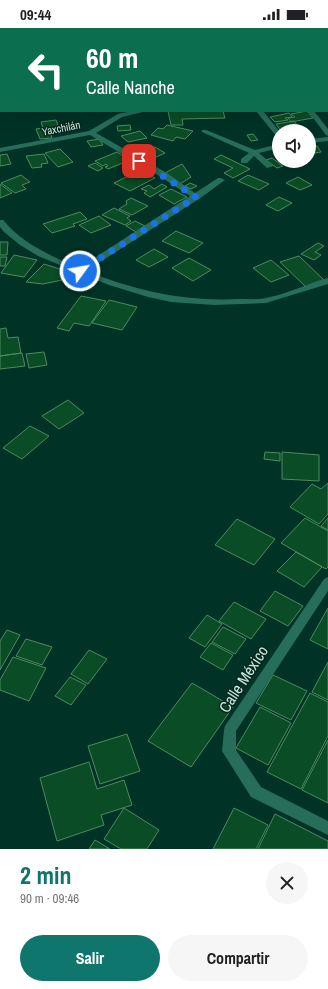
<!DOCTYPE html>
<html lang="es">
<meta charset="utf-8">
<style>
body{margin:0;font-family:"Archivo Narrow",sans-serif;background:#f6f6f6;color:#202124;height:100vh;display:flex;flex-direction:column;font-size:15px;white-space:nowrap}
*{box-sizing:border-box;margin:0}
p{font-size:13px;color:#757577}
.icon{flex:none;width:22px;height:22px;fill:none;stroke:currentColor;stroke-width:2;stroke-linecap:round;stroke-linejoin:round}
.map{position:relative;height:821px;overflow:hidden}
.sheet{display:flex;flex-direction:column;background:#fff;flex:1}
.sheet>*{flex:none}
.top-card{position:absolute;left:0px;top:0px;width:328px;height:84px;box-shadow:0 4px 16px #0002;background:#0b6e4f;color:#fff;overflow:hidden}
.controls{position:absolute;left:272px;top:96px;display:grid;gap:8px}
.controls a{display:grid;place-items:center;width:44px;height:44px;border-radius:50%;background:#fff;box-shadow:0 4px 16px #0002;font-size:20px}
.pin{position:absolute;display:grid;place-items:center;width:34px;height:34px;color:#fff;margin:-17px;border-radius:8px;box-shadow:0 2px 6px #0006}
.me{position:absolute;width:44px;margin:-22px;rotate:58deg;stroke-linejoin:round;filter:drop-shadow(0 0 3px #0008)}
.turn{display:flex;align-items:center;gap:14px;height:84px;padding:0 20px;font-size:18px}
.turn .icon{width:52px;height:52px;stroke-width:2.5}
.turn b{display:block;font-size:28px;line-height:34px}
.round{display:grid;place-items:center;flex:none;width:42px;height:42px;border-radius:21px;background:#f6f6f6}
.overview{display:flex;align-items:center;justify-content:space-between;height:68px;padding:0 20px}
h1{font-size:24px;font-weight:700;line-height:30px;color:#0f766e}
.button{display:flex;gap:8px;margin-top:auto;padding:8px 20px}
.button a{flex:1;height:46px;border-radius:24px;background:#0f766e;color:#fff;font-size:16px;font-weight:700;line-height:46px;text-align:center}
.button a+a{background:#f6f6f6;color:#202124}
.status{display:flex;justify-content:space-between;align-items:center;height:28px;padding:0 20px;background:#fff;direction:ltr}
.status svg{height:11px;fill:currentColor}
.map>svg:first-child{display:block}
</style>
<div class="status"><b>09:44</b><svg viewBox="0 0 49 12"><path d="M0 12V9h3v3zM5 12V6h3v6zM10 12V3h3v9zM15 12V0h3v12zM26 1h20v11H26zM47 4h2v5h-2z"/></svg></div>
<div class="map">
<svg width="328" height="821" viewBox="0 0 328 821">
<rect width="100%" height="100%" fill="#003226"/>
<!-- building -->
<path fill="#0a4c26" stroke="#4c8b5f" d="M168 83H223L225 90 182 91 183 97H171Z
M307 83 313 90 291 94 288 90 295 89 291 86Z
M289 85 292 89 285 90 288 92 275 94 270 89Z
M56 92 61 105 51 106 52 110 40 111 36 101 43 100 41 94Z
M294 93 301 102 281 103 276 96Z
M130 97 131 102 118 103 117 98Z
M167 97 193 103 185 111 176 109 173 113 151 107 158 100 163 101Z
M140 103 147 110 128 114 121 108Z
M253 106 258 112 251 113 247 107Z
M99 111 103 117 91 119 87 113Z
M317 118 321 124 309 126V119Z
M155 119 165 125 150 132 139 127Z
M60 121 73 134 58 139 45 125Z
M117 124 130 132 108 141 105 139 108 138 106 136 103 138 95 133Z
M7 126 11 136 0 138V127Z
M44 126 48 135 41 136 42 139 32 140 26 128Z
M221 127 250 141 233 150 224 145 233 140 214 131Z
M272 130 283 138 277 140 266 132Z
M95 135 103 140 98 143 88 138Z
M182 136 191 149 180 156 165 145Z
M140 142 155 150 130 163 114 155Z
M21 147 30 154 22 157 26 161 15 165 1 155Z
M248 147 269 156 259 162 238 153Z
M298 149 312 157 300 162 286 155Z
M190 155 197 158 191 161 185 158Z
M0 156 12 165 0 170Z
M162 156 167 159 150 169 144 165 147 163 141 161 149 157 154 161Z
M171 161 187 169 174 176 159 167Z
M279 169 292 175 278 183 266 177Z
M131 170 148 178 132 187 119 181 127 176 126 173Z
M114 180 130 188 127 190 131 193 125 197 102 187Z
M80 184 87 191 73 196 75 198 52 205 43 196Z
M99 188 111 197 91 205 79 197Z
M135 193 145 198 136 204 126 198Z
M176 203 203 215 189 225 162 213Z
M0 214H8L7 227H0Z
M318 215 324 218 315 224 321 227 314 232 301 226Z
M154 221 168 229 149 239 136 232Z
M14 227 37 232 24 249 1 245Z
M299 228 325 253 306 259 280 234Z
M0 229H7L5 238H0Z
M189 230 211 242 193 253 172 240Z
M271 232 289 247 271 254 253 240Z
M44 236 66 243 67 251 43 256 26 254Z
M81 268 106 273 89 298 74 295 69 303 57 300Z
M109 272 137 279 122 302 92 295Z
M6 300 8 310 18 309 21 325 0 328V301Z
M44 324 47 337 29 340 26 326Z
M22 325 25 338 0 341V328Z
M68 372 84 385 59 401 42 388Z
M30 398 49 408 22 431 3 420Z
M265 424 280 425V433L264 431Z
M282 424 319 427V453L282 451Z
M328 455V486L319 496 290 479 312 456 321 461Z
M305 490 328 503V539L326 541 281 515Z
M328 490V502L321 498Z
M237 491 275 511 254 537 215 517Z
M296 524 322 539 304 559 277 543Z
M275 563 303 578 288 598 260 583Z
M234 574 266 591 251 611 219 593Z
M328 580V621L310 612Z
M207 587 222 596 205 619 189 610Z
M223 599 246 611 235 626 212 614Z
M7 602 20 607 0 642V613Z
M26 611 52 619 42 637 16 628Z
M211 615 233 627 223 642 200 629Z
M89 622 107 631 88 656 71 646Z
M13 629 46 640 29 673 0 662V652Z
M328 634V672L312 664Z
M273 647 307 663 291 692 256 675Z
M70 649 86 657 71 677 55 668Z
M192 655 233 679 191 739 148 713Z
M310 665 328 674V708L301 761 267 744Z
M260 679 291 695 268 737 236 720Z
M127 706 140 743 100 756 88 718Z
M328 712V775L302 762Z
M89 734 97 761 124 752 132 777 101 787 104 797 57 813 40 750Z
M124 780 159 802 147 821H121L104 811Z
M234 780 268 797 256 821H213Z
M275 786 328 813V821H258Z
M95 812 110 821H89Z"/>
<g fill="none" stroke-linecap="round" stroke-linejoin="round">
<!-- street -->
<path fill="#266d5a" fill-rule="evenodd" d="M151 0H163L164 1H152Z
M167 0H173L174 1H168Z
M327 65H328L327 70Z
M132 83H147L122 89 96 105 167 145 195 165 218 150H221L225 152 199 171 86 243C136 263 186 274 240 271 250 271 260 272 270 269 290 265 308 255 328 250V256L266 275 214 277 171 274 148 269 109 257 38 228 20 217 4 204 0 199V192H3C23 216 51 228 79 240L190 168 161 149 90 107 0 124V120L89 103 118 86Z
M256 83H263L279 103V110L277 109Z
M308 83H314L328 101V108L326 107Z
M202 102H206L255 122 279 116V120L259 125 274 138 267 140 254 128 247 135H241V131L249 125 202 104Z
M328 109V113L309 115V111Z
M328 549V563L236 703V722L261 759 328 793V807L251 769 222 723 224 702 225 698 324 551Z"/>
</g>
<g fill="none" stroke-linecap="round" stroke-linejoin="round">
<!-- route -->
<path stroke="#1a73e8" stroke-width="7" stroke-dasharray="0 12.6" d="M80 243 196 169 139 133"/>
</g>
<g text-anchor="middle" stroke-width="3" stroke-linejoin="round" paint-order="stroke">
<!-- far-street labels -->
<g font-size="11" fill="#c1ebdc" stroke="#09261e">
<text transform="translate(61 100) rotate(-11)" y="4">Yaxchilán</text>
</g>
<!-- near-street labels -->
<g font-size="16" fill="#c1ebdc" stroke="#09261e">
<text transform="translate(243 651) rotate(-57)" y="6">Calle México</text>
</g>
</g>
</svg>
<div class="controls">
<a><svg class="icon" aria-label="sound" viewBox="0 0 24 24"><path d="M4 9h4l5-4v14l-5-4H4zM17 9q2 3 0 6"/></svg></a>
</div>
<div class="pin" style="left:139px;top:133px;background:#d93025"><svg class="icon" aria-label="arrive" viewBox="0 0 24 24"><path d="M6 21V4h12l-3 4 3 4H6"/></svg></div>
<svg class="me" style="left:80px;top:243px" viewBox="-20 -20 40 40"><circle r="17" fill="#1a73e8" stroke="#fff" stroke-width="3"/><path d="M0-11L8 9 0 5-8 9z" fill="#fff"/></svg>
<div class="top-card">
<div class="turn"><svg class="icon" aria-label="left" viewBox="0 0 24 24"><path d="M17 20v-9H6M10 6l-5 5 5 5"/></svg><div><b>60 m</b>Calle Nanche</div></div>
</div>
</div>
<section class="sheet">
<div class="overview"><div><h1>2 min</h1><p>90 m · 09:46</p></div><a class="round"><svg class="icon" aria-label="close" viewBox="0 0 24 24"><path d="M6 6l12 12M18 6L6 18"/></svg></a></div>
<div class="button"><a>Salir</a><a>Compartir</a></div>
</section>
